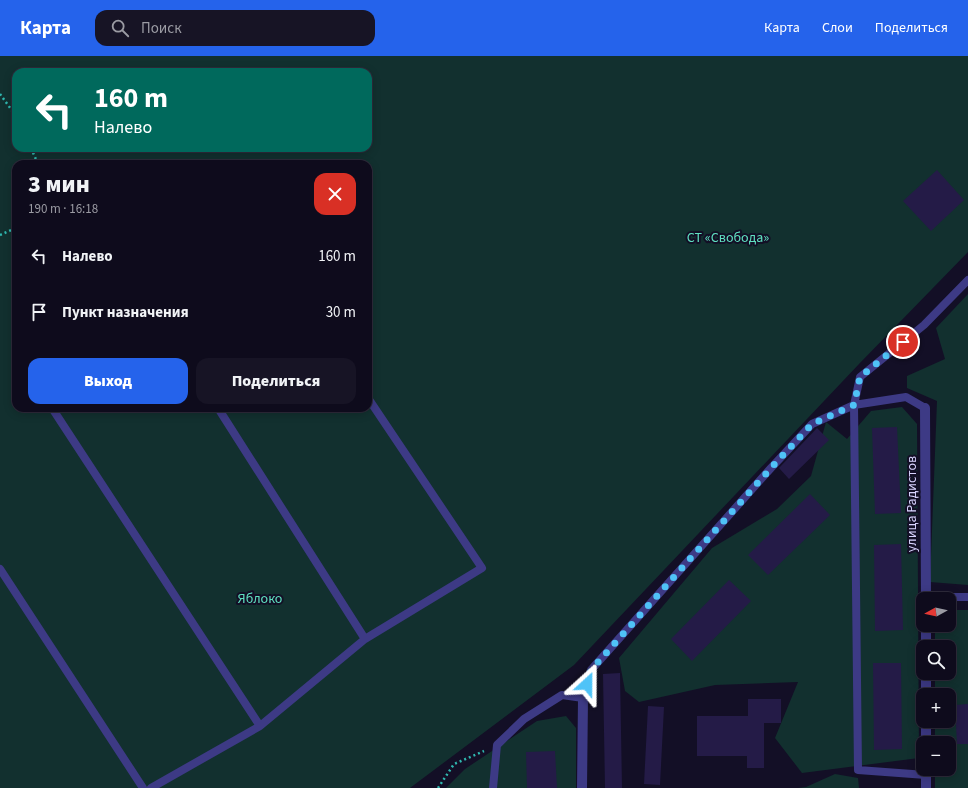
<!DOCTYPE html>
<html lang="ru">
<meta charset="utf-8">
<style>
body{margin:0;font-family:"Source Sans 3",sans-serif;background:#171425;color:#f1f3f6;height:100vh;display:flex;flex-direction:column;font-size:15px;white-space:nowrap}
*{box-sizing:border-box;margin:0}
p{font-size:13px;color:#9b9ba3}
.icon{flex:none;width:22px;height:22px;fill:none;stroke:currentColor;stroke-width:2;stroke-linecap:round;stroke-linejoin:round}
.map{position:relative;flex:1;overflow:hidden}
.drawer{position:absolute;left:12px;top:104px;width:360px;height:252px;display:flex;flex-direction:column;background:#0e0b1c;border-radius:12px;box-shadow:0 2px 10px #0003,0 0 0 1px #2e2b3b}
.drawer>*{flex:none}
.guide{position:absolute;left:12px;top:12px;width:360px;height:84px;border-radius:12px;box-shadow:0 2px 10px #0003,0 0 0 1px #2e2b3b;background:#00695c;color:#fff;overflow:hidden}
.needle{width:26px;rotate:262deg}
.controls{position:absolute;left:916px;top:536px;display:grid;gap:8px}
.controls a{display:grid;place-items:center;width:40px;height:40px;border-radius:8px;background:#0e0b1c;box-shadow:0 2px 10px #0003,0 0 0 1px #2e2b3b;font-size:20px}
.pin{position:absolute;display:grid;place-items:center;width:34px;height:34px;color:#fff;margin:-17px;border:2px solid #fff;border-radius:50%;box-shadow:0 1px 4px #0007}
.me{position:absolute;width:44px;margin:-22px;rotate:24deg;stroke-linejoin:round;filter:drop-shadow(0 0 3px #0008)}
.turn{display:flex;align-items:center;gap:14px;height:84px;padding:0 16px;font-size:18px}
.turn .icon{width:52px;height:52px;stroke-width:2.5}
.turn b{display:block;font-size:28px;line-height:34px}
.round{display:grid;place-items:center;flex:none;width:42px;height:42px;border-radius:12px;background:#171425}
.head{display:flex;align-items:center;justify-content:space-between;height:68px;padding:0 16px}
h1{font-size:24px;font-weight:800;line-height:30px}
.button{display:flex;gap:8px;margin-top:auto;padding:8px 16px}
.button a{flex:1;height:46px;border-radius:12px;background:#2563eb;color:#fff;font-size:16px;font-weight:800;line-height:46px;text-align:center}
.button a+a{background:#171425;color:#f1f3f6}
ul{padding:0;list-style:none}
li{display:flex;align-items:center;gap:12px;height:56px;padding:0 16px}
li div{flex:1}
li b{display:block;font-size:15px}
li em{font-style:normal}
header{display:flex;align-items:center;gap:24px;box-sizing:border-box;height:56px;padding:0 20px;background:#2563eb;color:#fff}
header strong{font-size:19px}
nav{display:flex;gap:22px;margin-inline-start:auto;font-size:14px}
.search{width:280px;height:36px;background:#171425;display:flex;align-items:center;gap:10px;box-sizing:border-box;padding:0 14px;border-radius:12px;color:#9b9ba3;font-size:15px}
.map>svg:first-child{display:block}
</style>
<header>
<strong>Карта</strong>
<div class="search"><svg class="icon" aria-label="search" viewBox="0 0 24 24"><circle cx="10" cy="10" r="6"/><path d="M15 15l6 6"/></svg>Поиск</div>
<nav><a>Карта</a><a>Слои</a><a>Поделиться</a></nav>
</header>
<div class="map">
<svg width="968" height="732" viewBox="0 0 968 732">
<rect width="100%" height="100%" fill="#130f26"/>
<!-- green -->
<path fill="#12302f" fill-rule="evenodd" d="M0 0H968V196L859 308 574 609 410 732H0ZM16 16H368V92H16ZM16 108H368V352H16Z
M968 238V529L930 526 937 345 907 332V320L945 303 936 272Z
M902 351 917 368 919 702 802 717 775 682 798 626 715 629 639 646 625 635 619 602 712 492 777 453 811 420 826 366 847 383 871 355Z
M949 554H968V732H935V713H949V687H935V665H949V639H935V617H949V591H935V569H949Z
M566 660 576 672V732H446L465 713 537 665Z
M835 718 858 722 859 732H798L806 731Z"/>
<!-- building -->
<path fill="#241b47" d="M937 114 964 144 931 175 903 145Z
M897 371 901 457 875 458 872 372Z
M817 372 829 384 789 423 779 412Z
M810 438 830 459 768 519 748 499Z
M901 488 903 574 875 575 874 489Z
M729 524 751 545 692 605 671 583Z
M873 607H901L902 693 874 694Z
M620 617 622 732H605L603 618Z
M748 643H781V667H764V712H747V700H697V660H748Z
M968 648V688H957L955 649Z
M648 650 664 651 660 729 644 728Z
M555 695 557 732H527L526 696Z"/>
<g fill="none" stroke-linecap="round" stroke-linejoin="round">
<!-- path -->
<path stroke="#2fb8b0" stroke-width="2.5" stroke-dasharray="2 3" stroke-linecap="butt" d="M0 38 16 60
M31 92 38 108
M0 179 16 172
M438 732 454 708 484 695"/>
<!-- service -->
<path stroke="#3d3a85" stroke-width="8" d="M52 352 260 670
M218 352 365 583
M0 513 143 732
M926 541H968
M926 719 858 714 854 349 860 321 924 269 968 224
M151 732 260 670 365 583 482 512 368 342
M493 732 497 689 524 663 562 639 583 642 591 614 771 412 812 368 854 349 906 341 925 352"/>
<!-- minor -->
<path stroke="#3d3a85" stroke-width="10" d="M925 352 926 543
M926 569V591
M926 617V639
M926 665V687
M926 713V732
M582 732 583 642"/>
</g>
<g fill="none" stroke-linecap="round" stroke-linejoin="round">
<!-- route -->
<path stroke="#4fc3f7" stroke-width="7" stroke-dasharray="0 12.6" d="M587 628 591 614 771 412 812 368 854 349 860 321 903 286"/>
</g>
<g text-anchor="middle" stroke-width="4" stroke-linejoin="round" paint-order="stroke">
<!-- park labels -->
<g font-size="14" fill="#5fe0c0" stroke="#130f26">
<text x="728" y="186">СТ «Свобода»</text>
<text x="260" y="547">Яблоко</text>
</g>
<!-- street labels -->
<g font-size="14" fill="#d9d4ff" stroke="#130f26">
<text transform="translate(911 448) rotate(-90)" y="5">улица Радистов</text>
</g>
</g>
</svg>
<div class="controls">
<a><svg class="needle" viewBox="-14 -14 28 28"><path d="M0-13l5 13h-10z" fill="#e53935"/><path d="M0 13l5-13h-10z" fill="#9b9ba3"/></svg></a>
<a><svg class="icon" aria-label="search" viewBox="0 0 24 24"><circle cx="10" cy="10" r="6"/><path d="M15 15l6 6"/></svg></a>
<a>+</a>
<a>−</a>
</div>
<div class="pin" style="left:903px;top:286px;background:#d93025"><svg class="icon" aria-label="arrive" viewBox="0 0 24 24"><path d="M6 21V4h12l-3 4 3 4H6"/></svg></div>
<svg class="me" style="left:587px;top:628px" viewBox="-20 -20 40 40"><path d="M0-17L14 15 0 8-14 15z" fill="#4fc3f7" stroke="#fff" stroke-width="4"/></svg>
<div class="guide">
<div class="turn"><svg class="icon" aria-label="left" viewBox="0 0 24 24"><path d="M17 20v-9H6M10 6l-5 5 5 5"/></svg><div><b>160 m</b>Налево</div></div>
</div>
<section class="drawer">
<div class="head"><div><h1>3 мин</h1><p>190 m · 16:18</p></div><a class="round" style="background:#d93025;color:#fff"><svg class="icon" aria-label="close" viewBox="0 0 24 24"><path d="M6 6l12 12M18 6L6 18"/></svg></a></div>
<ul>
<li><svg class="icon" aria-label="left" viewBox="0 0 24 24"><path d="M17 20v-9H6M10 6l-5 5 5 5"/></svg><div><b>Налево</b></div><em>160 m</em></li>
<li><svg class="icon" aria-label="arrive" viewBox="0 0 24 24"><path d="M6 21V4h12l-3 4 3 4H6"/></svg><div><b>Пункт назначения</b></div><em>30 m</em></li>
</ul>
<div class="button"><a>Выход</a><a>Поделиться</a></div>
</section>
</div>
